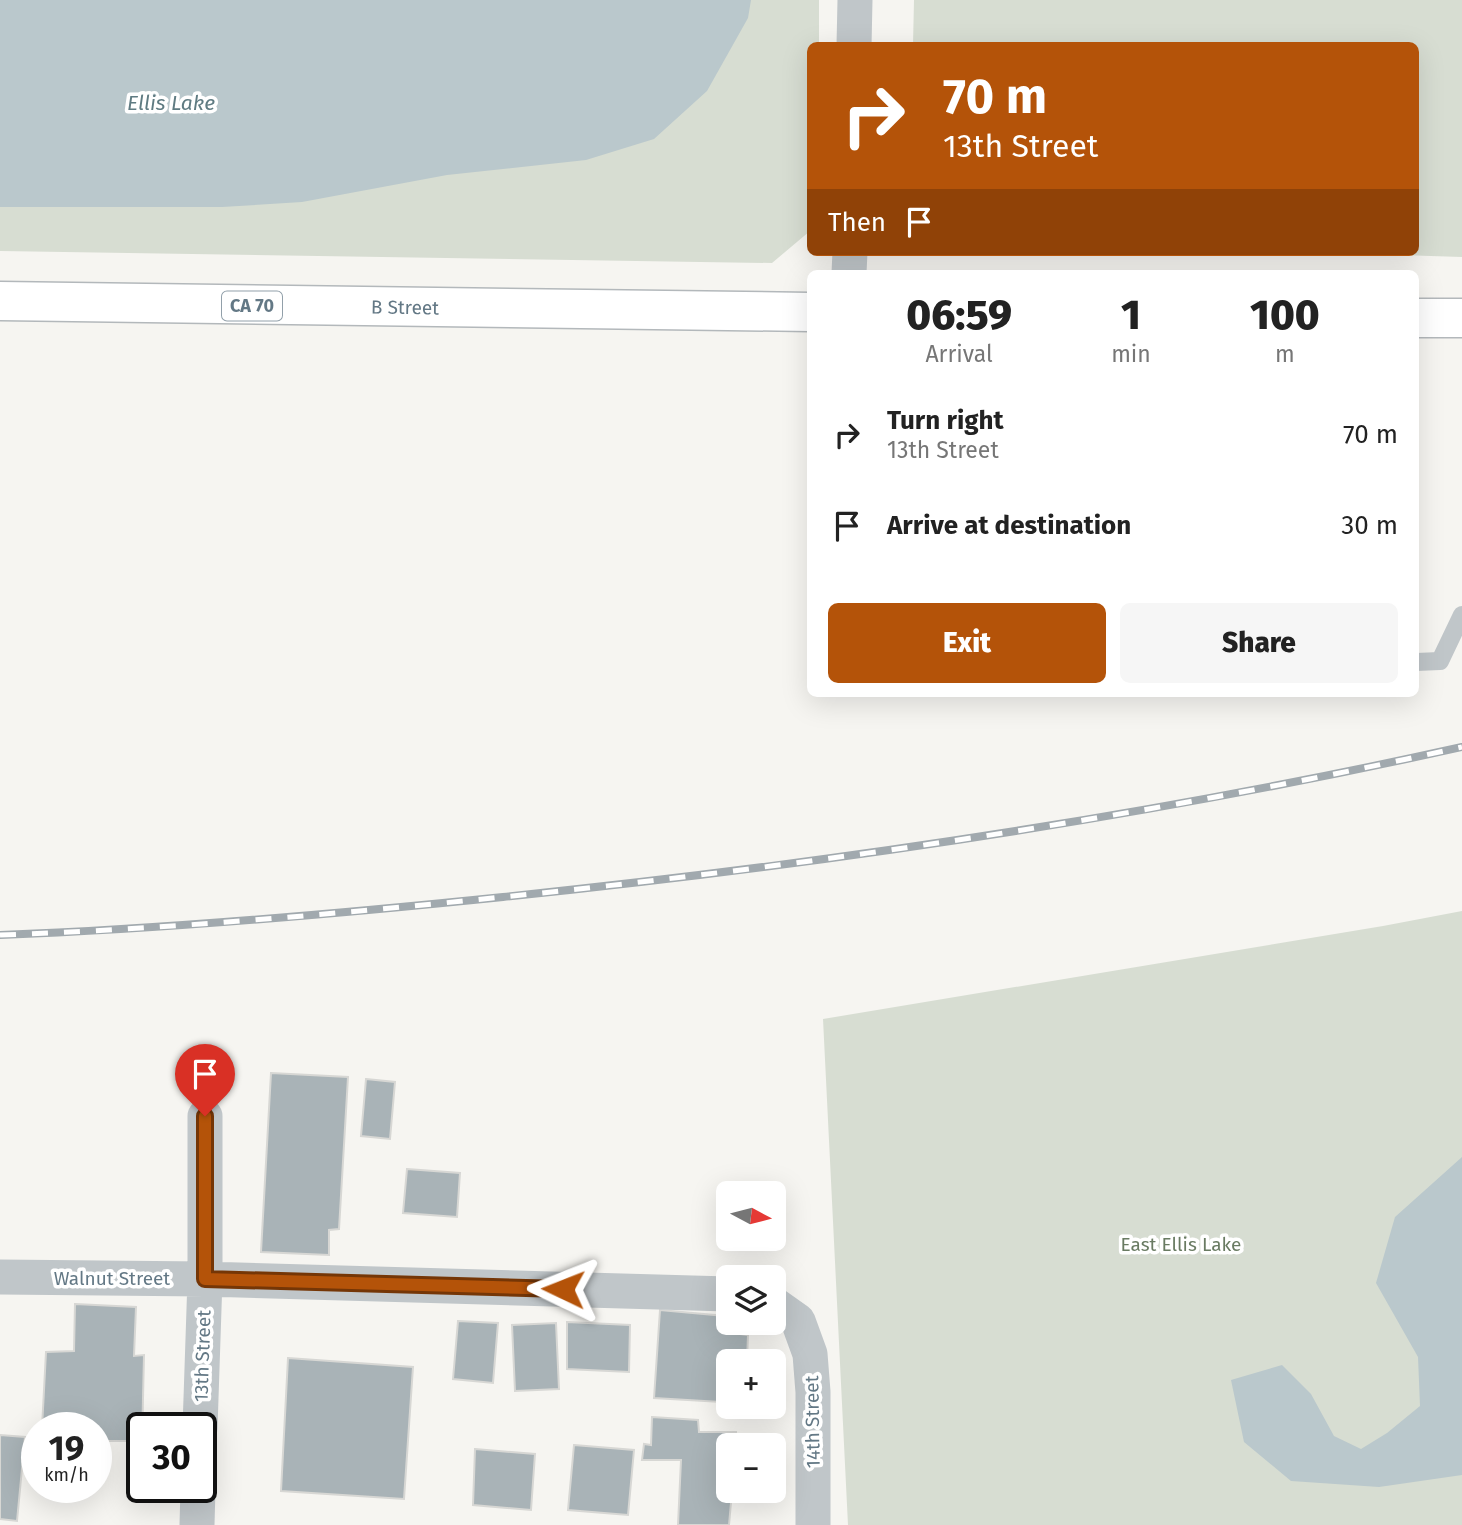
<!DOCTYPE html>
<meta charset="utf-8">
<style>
body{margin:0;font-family:"Fira Sans",sans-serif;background:#f6f6f6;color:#222;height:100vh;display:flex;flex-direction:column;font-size:26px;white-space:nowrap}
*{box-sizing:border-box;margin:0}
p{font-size:23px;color:#767676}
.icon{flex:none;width:38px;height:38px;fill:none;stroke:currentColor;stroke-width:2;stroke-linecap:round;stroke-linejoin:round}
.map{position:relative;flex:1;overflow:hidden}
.side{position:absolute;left:807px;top:270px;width:612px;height:427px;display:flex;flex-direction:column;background:#fff;border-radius:10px;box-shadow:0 7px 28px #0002}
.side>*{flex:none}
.hud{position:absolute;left:807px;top:42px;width:612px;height:214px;border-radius:10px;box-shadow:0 7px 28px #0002;background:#b45309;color:#fff;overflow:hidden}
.needle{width:46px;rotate:97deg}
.tools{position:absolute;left:716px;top:1181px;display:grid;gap:14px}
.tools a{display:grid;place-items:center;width:70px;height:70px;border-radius:10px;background:#fff;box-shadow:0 7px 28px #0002;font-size:35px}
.speed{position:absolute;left:21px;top:1412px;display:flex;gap:14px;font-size:35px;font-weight:700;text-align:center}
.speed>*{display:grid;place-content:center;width:91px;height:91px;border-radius:50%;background:#fff;box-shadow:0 7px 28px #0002;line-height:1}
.speed small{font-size:18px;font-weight:400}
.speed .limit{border:4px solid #111;border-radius:10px;background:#fff;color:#111}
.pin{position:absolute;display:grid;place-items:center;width:60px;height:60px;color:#fff;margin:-72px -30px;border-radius:50% 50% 50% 0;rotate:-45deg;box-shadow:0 0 7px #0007}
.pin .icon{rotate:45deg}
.me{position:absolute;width:77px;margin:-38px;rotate:272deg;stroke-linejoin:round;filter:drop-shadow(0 0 5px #0008)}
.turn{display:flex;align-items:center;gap:24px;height:147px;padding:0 21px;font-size:32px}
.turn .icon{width:91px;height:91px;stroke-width:2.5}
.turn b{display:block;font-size:49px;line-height:60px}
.then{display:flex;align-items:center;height:66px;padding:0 21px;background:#0003;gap:14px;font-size:26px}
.eta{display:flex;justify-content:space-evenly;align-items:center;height:119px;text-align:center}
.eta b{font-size:42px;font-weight:800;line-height:49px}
.button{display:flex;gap:14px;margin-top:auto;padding:14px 21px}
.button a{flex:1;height:80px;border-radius:10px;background:#b45309;color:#fff;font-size:28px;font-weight:800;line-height:80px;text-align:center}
.button a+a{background:#f6f6f6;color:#222}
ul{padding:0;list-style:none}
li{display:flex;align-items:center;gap:21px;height:91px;padding:0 21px}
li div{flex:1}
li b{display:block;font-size:26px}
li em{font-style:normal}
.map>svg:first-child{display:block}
</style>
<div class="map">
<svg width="1462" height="1525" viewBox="0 0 1462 1525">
<rect width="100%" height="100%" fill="#f6f5f1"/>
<!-- green -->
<path fill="#d7ddd2" d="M0 0H819V45L810 46V231L772 263 0 251Z
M914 0H1462V257L1306 252H1416V46L913 45Z
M1462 911V1525H848L823 1019 1383 926Z"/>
<!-- water -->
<path fill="#bac8cc" d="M0 0H751L748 18 707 91 654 139 586 160 447 175 302 202 222 207H0Z
M1462 1157V1475L1379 1487 1291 1481 1244 1442 1231 1380 1282 1365 1311 1394 1334 1436 1361 1449 1387 1433 1420 1406 1418 1357 1376 1283 1395 1217Z"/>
<!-- building -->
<path fill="#a9b3b7" stroke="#d7d7d4" stroke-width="2" d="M271 1073 348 1077 339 1229 329 1230V1255L261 1252Z
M366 1079 395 1082 390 1139 361 1136Z
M407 1169 460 1173 457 1217 403 1213Z
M75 1304 136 1307 134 1356 144 1355 142 1441H96V1428H42L46 1352 74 1351Z
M660 1310 725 1316 723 1332 748 1335 747 1362H728V1387L721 1386V1402L654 1398Z
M458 1321 498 1323 493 1383 453 1379Z
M567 1322 630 1325 629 1372 567 1369Z
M556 1323 559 1389 515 1391 512 1325Z
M288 1358 413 1367 404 1499 281 1491Z
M652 1417 698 1420 699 1432H736L735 1446H728V1491H732L729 1525H678L681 1460H642L644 1444 651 1445Z
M0 1435 25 1437 17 1521 0 1519Z
M574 1445 634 1450 628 1515 568 1510Z
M475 1449 535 1454 531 1510 473 1505Z"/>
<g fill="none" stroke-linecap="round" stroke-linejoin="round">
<!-- highway casing -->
<g stroke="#b3b8bb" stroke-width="41">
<path id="highway" d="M0 301 810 312
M1416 318H1462"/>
</g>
<!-- lane -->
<path stroke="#c0c6c9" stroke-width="18" d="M1416 662 1440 661 1462 615"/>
<!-- street -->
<path stroke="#c0c6c9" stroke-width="35" d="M854 46 855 0
M849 273 850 252
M0 1277 205 1279 728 1294
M774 1304 798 1321 810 1354 813 1392V1525
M200 1428 205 1279V1116
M197 1525 198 1488"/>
<!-- highway -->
<use href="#highway" stroke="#fff" stroke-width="38"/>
<!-- rail casing -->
<g stroke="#a1a9ae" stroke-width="8">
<path id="rail" d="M0 935C168 929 336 914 503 897 825 864 1146 817 1462 747"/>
</g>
<!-- rail -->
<use href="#rail" stroke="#fff" stroke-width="5" stroke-dasharray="16" stroke-linecap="butt"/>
</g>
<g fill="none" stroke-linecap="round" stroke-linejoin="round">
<!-- route casing -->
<g stroke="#753606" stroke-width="18">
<path id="route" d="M205 1116V1279L563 1289"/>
</g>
<!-- route -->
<use href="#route" stroke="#b45309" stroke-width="12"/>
</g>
<g text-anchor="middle" stroke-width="7" stroke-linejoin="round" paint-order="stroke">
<!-- shield labels -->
<rect fill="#fff" stroke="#92a0aa" stroke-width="2" x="222" y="291.5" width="60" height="29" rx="5"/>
<g font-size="18" font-weight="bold" fill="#637885">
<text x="252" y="312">CA 70</text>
</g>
<!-- street labels -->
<g font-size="19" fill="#637885" stroke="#fff">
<text transform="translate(405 307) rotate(1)" y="7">B Street</text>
<text x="112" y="1285">Walnut Street</text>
<text transform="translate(202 1356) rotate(-88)" y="7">13th Street</text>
<text transform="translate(812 1422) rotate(-91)" y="7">14th Street</text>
</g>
<!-- park labels -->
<g font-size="19" fill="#697b62" stroke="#fff">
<text x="1181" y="1251">East Ellis Lake</text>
</g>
<!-- water labels -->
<g font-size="21" font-style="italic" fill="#5f7b82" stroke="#fff">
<text x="171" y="110">Ellis Lake</text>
</g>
</g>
</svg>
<div class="tools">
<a><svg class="needle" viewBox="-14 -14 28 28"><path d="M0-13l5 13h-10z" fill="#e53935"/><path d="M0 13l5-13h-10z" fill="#767676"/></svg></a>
<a><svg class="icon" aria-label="layers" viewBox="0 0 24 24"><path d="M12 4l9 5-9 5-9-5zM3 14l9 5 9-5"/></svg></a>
<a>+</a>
<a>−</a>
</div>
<div class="speed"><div>19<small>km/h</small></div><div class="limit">30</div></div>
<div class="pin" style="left:205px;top:1116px;background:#d93025"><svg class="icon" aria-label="arrive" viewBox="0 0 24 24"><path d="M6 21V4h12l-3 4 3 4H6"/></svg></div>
<svg class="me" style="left:563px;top:1289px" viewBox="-20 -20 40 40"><path d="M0-17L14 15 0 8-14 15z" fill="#b45309" stroke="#fff" stroke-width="4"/></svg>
<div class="hud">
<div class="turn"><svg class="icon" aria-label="right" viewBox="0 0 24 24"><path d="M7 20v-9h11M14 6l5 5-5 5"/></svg><div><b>70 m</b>13th Street</div></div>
<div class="then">Then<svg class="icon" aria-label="arrive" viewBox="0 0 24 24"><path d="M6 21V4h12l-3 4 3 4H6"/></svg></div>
</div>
<section class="side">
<div class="eta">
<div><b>06:59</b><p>Arrival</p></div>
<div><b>1</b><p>min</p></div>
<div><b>100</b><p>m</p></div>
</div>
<ul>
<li><svg class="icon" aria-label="right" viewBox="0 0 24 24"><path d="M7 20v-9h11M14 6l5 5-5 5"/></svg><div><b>Turn right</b><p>13th Street</p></div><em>70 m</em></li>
<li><svg class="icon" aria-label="arrive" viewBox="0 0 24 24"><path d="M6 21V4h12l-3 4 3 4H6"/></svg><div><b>Arrive at destination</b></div><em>30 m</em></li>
</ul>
<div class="button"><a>Exit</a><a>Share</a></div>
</section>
</div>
